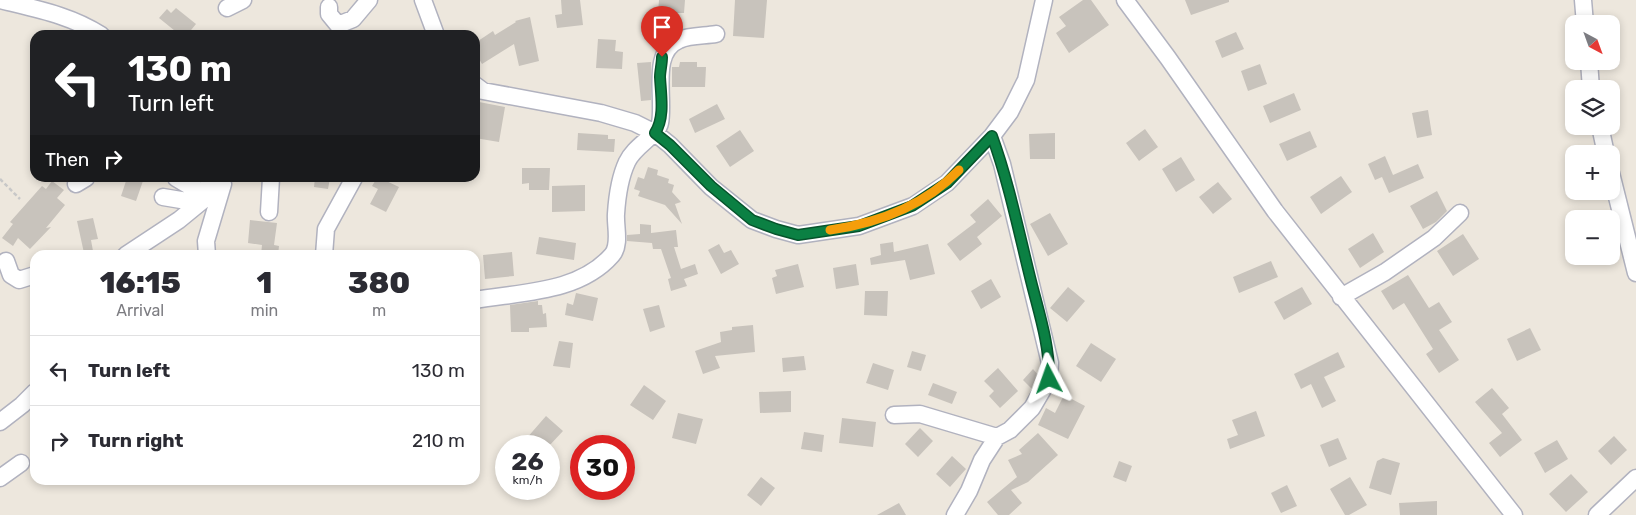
<!DOCTYPE html>
<meta charset="utf-8">
<style>
body{margin:0;font-family:Rubik,sans-serif;background:#f7f7f7;color:#2b2b33;height:100vh;display:flex;flex-direction:column;font-size:19px;white-space:nowrap}
*{box-sizing:border-box;margin:0}
p{font-size:16px;color:#7c7c81}
.icon{flex:none;width:28px;height:28px;fill:none;stroke:currentColor;stroke-width:2;stroke-linecap:round;stroke-linejoin:round}
.map{position:relative;flex:1;overflow:hidden}
.panel{position:absolute;left:30px;top:250px;width:450px;height:235px;display:flex;flex-direction:column;background:#fff;border-radius:15px;box-shadow:0 2px 8px #0003}
.panel>*{flex:none}
.banner{position:absolute;left:30px;top:30px;width:450px;height:152px;border-radius:15px;box-shadow:0 2px 8px #0003;background:#202124;color:#fff;overflow:hidden}
.needle{width:32px;rotate:139deg}
.tools{position:absolute;left:1565px;top:15px;display:grid;gap:10px}
.tools a{display:grid;place-items:center;width:55px;height:55px;border-radius:10px;background:#fff;box-shadow:0 2px 8px #0003;font-size:25px}
.speed{position:absolute;left:495px;top:435px;display:flex;gap:10px;font-size:25px;font-weight:700;text-align:center}
.speed>*{display:grid;place-content:center;width:65px;height:65px;border-radius:50%;background:#fff;box-shadow:0 2px 8px #0003;line-height:1}
.speed small{font-size:12px;font-weight:400}
.speed .limit{border:8px solid #d22;background:#fff;color:#111}
.pin{position:absolute;display:grid;place-items:center;width:42px;height:42px;color:#fff;margin:-51px -21px;border-radius:50% 50% 50% 0;rotate:-45deg;box-shadow:0 0 5px #0007}
.pin .icon{rotate:45deg}
.me{position:absolute;width:55px;margin:-28px;rotate:356deg;stroke-linejoin:round;filter:drop-shadow(0 0 4px #0008)}
.turn{display:flex;align-items:center;gap:18px;height:105px;padding:0 15px;font-size:22px}
.turn .icon{width:65px;height:65px;stroke-width:2.5}
.turn b{display:block;font-size:35px;line-height:42px}
.then{display:flex;align-items:center;height:48px;padding:0 15px;background:#0003;gap:10px;font-size:19px}
.eta{display:flex;justify-content:space-evenly;align-items:center;height:85px;text-align:center}
.eta b{font-size:30px;font-weight:800;line-height:35px}
ul{padding:0;list-style:none}
li{display:flex;align-items:center;gap:15px;height:70px;padding:0 15px;border-top:1px solid #e1e1e2}
li div{flex:1}
li b{display:block;font-size:19px}
li em{font-style:normal}
.map>svg:first-child{display:block}
</style>
<div class="map">
<svg width="1636" height="515" viewBox="0 0 1636 515">
<rect width="100%" height="100%" fill="#ede7dd"/>
<!-- building -->
<path fill="#c8c3bc" d="M561 0H580L583 25 557 28 555 15 562 14Z
M659 0H685L684 13H658Z
M735 0H767L764 38 733 36Z
M1083 0H1091L1109 25 1069 53 1056 33 1066 26 1059 17Z
M1185 0H1229V2L1191 15Z
M176 8 196 24 187 35H180L159 18 167 9 171 13Z
M530 17 539 61 519 66 514 44 482 64 475 52V43L493 31 495 35 516 22 515 21Z
M1236 32 1244 49 1222 58 1215 41Z
M598 39 616 40 615 51 623 52 622 69 596 68Z
M651 62V100L641 101 637 63Z
M680 62H697V67H706L705 87H672V67H679Z
M1260 64 1267 84 1248 91 1241 71Z
M1294 93 1301 110 1270 123 1263 106Z
M479 102 505 107 499 142 475 138V124Z
M717 104 725 119 695 133 689 119Z
M1428 110 1432 135 1417 138 1412 113Z
M1145 129 1158 147 1139 161 1126 143Z
M740 130 754 151 730 167 716 146Z
M1310 131 1317 147 1287 161 1279 144Z
M578 133 608 135V139H615L614 152 577 150Z
M1055 133V159H1030L1029 134Z
M1385 156 1393 175 1418 164 1424 178 1389 193 1382 177 1375 180 1368 164Z
M1181 157 1195 180 1176 192 1162 169Z
M648 167 658 170 657 175 669 179 668 183 674 185 672 192 681 202 675 204 682 224 665 205 638 196 640 191 634 189 638 177 644 179Z
M522 168H550L549 190H529V183L522 184Z
M1341 176 1352 192 1321 214 1310 197Z
M127 178H144L136 201 121 196Z
M315 178H330L328 189 314 187Z
M377 178H380L399 187 386 212 370 204 378 189 372 186Z
M52 181 64 190 57 198 65 205 46 228 51 227 30 249 18 238 13 246 2 238 13 224 10 222 42 186 46 189Z
M1218 182 1232 199 1213 214 1199 197Z
M585 185V211L552 212V186Z
M1437 191 1447 211 1436 222 1423 229 1410 206Z
M988 199 1002 216 977 237 982 244 960 261 947 244 976 222 970 215Z
M1050 213 1068 244 1048 256 1030 224Z
M93 218 98 239 91 240 93 251 84 253 77 221Z
M250 220 277 223 274 245 279 246 278 255H261L262 245 248 243Z
M640 224 651 225V233L676 230 678 247H674L681 269 695 264 698 274 684 279 687 286 671 291 668 279 671 278 661 249H653L652 243 627 241V235L640 234Z
M1373 233 1384 252 1360 268 1348 249Z
M1463 234 1479 259 1453 276 1437 251Z
M539 237 576 243 574 260 536 254Z
M893 242 894 252 928 244 935 274 910 280 905 260 871 265 870 258 881 255 880 244Z
M719 244 724 253 731 250 739 264 721 274 708 250Z
M512 252 514 276 485 279 483 255Z
M1271 261 1278 277 1239 293 1233 277Z
M798 264 804 287 776 294 772 278 777 276 775 270Z
M856 264 859 285 836 289 833 268Z
M1408 275 1429 308 1439 302 1452 322 1439 330 1459 360 1439 373 1426 354 1433 349 1404 303 1393 310 1381 291Z
M991 279 1001 297 981 309 971 291Z
M1068 287 1085 301 1067 322 1050 308Z
M1302 287 1312 304 1284 320 1274 302Z
M865 291H888L887 316 864 315Z
M576 293 598 298 593 321 565 315 567 303 573 305Z
M538 301V305H542L543 314 546 313 547 327 529 328V332H511L510 305Z
M659 305 665 327 650 332 643 309Z
M753 325 755 352 715 356 720 368 703 374 695 351 721 342 720 332 732 330V327Z
M1530 328 1541 350 1517 361 1507 339Z
M559 341 573 343 570 368 553 366Z
M1091 343 1116 359 1101 382 1076 366Z
M912 351 926 355 921 371 907 367Z
M1338 352 1345 367 1324 377 1336 401 1322 408 1311 384 1301 389 1294 374Z
M804 356 806 370 783 372 782 358Z
M873 363 894 370 888 390 866 383Z
M998 368 1018 391 1000 408 989 396 994 391 984 381Z
M1033 369 1039 376 1032 389 1023 380Z
M933 383 957 392 952 404 928 395Z
M644 385 666 401 653 420 630 405Z
M1492 388 1509 408 1502 414 1522 440 1500 457 1489 443 1502 433 1475 402Z
M791 391V412L760 413 759 392Z
M1064 395 1085 406 1068 439 1038 425 1046 408 1055 413Z
M1256 411 1265 436 1230 449 1227 439 1238 435 1232 420Z
M678 413 703 419 696 444 672 438Z
M546 416 563 431 549 446H534L526 439Z
M842 418 876 422 873 447 839 443Z
M920 428 933 441 918 457 905 444Z
M804 432 824 435 822 452 801 449Z
M1038 433 1058 455 1028 482 1011 490 1022 503 1009 515H998L987 502 1017 477 1008 460 1022 454 1019 450Z
M1614 436 1627 450 1611 465 1598 451Z
M1338 438 1347 459 1329 467 1320 445Z
M1557 440 1568 459 1545 473 1534 453Z
M952 456 966 469 950 487 936 474Z
M1383 458 1400 463 1391 495 1369 488 1377 461Z
M1119 461 1132 466 1126 482 1113 477Z
M1571 474 1588 492 1566 512 1549 494Z
M761 477 775 488 761 506 747 495Z
M1350 477 1367 505 1349 515H1345L1330 489Z
M1287 485 1297 506 1281 513 1271 493Z
M1437 501V515H1400L1399 503Z
M899 503 906 515H877Z"/>
<g fill="none" stroke-linecap="round" stroke-linejoin="round">
<!-- minor casing -->
<g stroke="#b1b2bf" stroke-width="19">
<path id="minor" d="M0 0C36 9 70 15 101 35
M423 0 436 35
M1125 0 1168 58 1275 211 1514 515
M1583 0 1585 24
M329 7V14L338 25 353 19 369 0
M227 8 243 0
M1589 61 1591 89
M475 85 483 91 601 113 635 123 655 133 670 145 711 187 752 220 776 229 798 235 859 226 913 206 947 183 992 136 1010 112 1026 80 1044 0
M1600 126 1606 154
M1611 173 1636 273
M176 178 198 191 214 187
M76 184 86 178
M163 197 187 201 205 197
M269 212 271 178
M126 255 179 220 223 184 206 241 207 255
M324 255 326 229 354 178
M6 261 11 275 19 280 35 275
M1341 297 1385 272 1434 238 1460 213
M475 300C521 292 579 293 612 255 621 245 615 226 616 214 617 198 620 177 627 162 634 146 658 135 660 123 665 98 650 52 679 40 690 35 705 36 716 34
M894 415 920 414 997 437 1010 430 1032 408 1049 379 1050 363 1002 164 992 136
M0 422 22 405 35 392
M0 478 21 463
M955 515 969 491 982 460 997 437
M1597 515 1636 478"/>
</g>
<!-- path -->
<path stroke="#c8c8c8" stroke-width="2.5" stroke-dasharray="4 2.5" stroke-linecap="butt" d="M0 179 20 199"/>
<!-- minor -->
<use href="#minor" stroke="#fff" stroke-width="16"/>
</g>
<g fill="none" stroke-linecap="round" stroke-linejoin="round">
<!-- route casing -->
<g stroke="#07532c" stroke-width="12">
<path id="route" d="M662 57C662 64 660 71 660 77 661 96 665 117 655 133L670 145 711 186 752 220 776 229 798 235 859 226 912 206 947 183 992 136C1009 183 1019 233 1031 281 1039 313 1050 346 1049 379"/>
</g>
<!-- route -->
<use href="#route" stroke="#0b8043" stroke-width="9"/>
<!-- slow -->
<path stroke="#f59e0b" stroke-width="9" d="M830 230C879 223 924 206 959 170"/>
</g>
</svg>
<div class="tools">
<a><svg class="needle" viewBox="-14 -14 28 28"><path d="M0-13l5 13h-10z" fill="#e53935"/><path d="M0 13l5-13h-10z" fill="#7c7c81"/></svg></a>
<a><svg class="icon" aria-label="layers" viewBox="0 0 24 24"><path d="M12 4l9 5-9 5-9-5zM3 14l9 5 9-5"/></svg></a>
<a>+</a>
<a>−</a>
</div>
<div class="speed"><div>26<small>km/h</small></div><div class="limit">30</div></div>
<div class="pin" style="left:662px;top:57px;background:#d93025"><svg class="icon" aria-label="arrive" viewBox="0 0 24 24"><path d="M6 21V4h12l-3 4 3 4H6"/></svg></div>
<svg class="me" style="left:1049px;top:379px" viewBox="-20 -20 40 40"><path d="M0-17L14 15 0 8-14 15z" fill="#0b8043" stroke="#fff" stroke-width="4"/></svg>
<div class="banner">
<div class="turn"><svg class="icon" aria-label="left" viewBox="0 0 24 24"><path d="M17 20v-9H6M10 6l-5 5 5 5"/></svg><div><b>130 m</b>Turn left</div></div>
<div class="then">Then<svg class="icon" aria-label="right" viewBox="0 0 24 24"><path d="M7 20v-9h11M14 6l5 5-5 5"/></svg></div>
</div>
<section class="panel">
<div class="eta">
<div><b>16:15</b><p>Arrival</p></div>
<div><b>1</b><p>min</p></div>
<div><b>380</b><p>m</p></div>
</div>
<ul>
<li><svg class="icon" aria-label="left" viewBox="0 0 24 24"><path d="M17 20v-9H6M10 6l-5 5 5 5"/></svg><div><b>Turn left</b></div><em>130 m</em></li>
<li><svg class="icon" aria-label="right" viewBox="0 0 24 24"><path d="M7 20v-9h11M14 6l5 5-5 5"/></svg><div><b>Turn right</b></div><em>210 m</em></li>
</ul>
</section>
</div>
